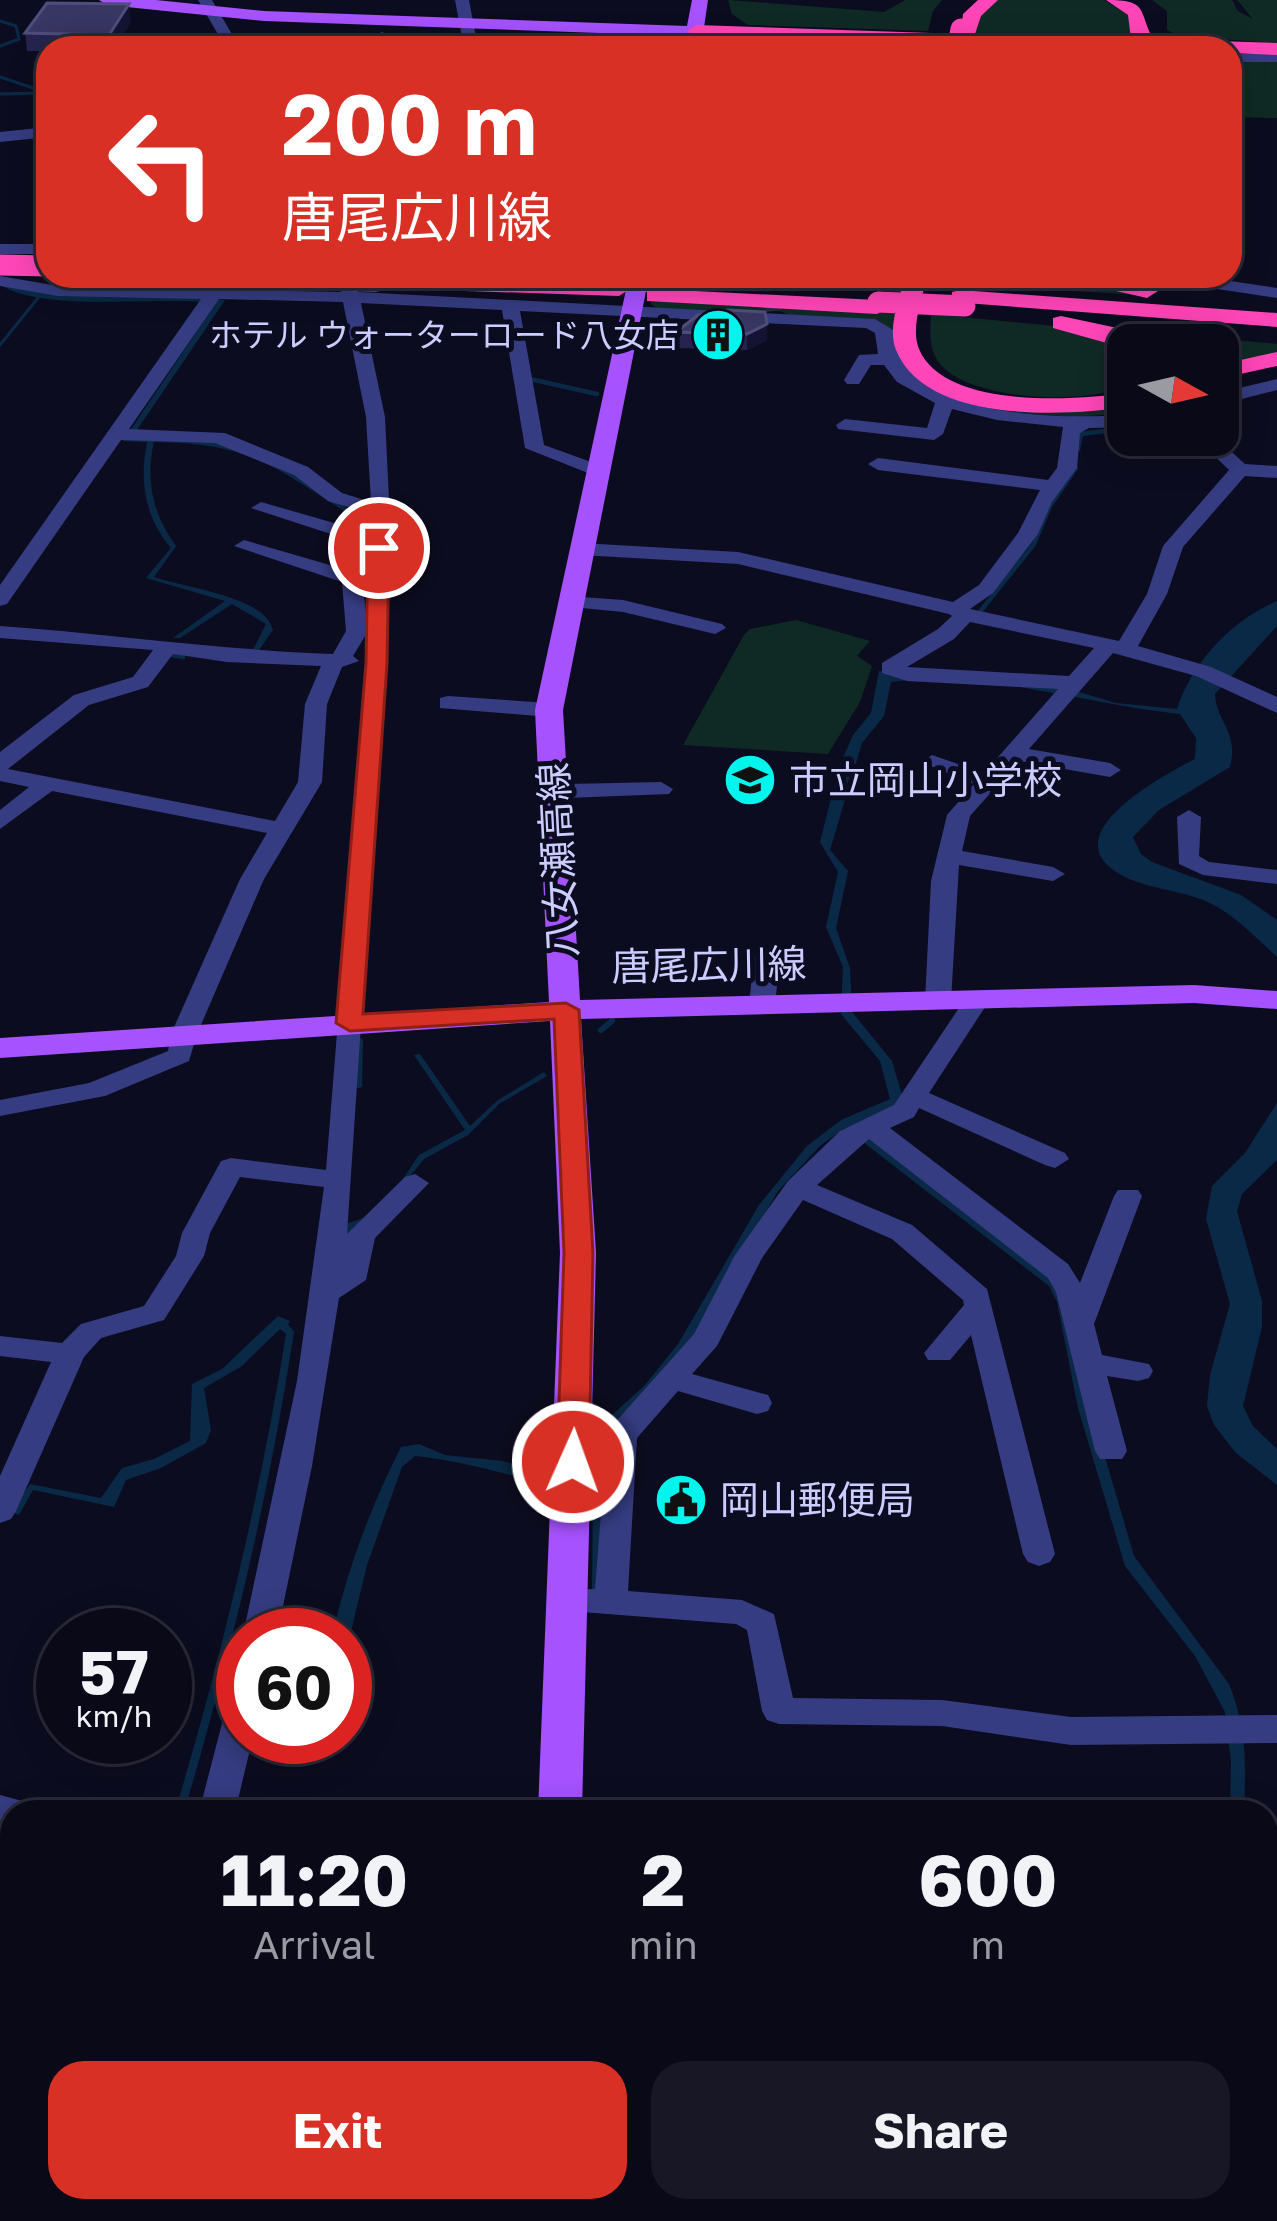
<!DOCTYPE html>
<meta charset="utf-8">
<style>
body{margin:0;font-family:"Golos Text","Noto Sans JP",sans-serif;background:#171725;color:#f1f3f6;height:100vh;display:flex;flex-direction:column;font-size:45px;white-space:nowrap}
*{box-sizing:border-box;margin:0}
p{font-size:39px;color:#999aa2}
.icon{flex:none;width:66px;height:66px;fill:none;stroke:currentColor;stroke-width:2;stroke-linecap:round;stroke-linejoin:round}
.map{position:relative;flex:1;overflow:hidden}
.sheet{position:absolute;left:0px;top:1800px;width:1278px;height:423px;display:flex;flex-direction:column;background:#090918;border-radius:36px 36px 0 0;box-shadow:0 6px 30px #0003,0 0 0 3px #292a37}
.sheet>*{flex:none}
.guide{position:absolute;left:36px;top:36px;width:1206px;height:252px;border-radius:36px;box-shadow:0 6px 30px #0003,0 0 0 3px #292a37;background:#d93025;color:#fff;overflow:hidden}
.needle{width:78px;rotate:98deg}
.buttons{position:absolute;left:1107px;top:324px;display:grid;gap:24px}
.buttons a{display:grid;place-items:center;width:132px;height:132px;border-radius:24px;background:#090918;box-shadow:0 6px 30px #0003,0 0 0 3px #292a37;font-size:60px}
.speed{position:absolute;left:36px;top:1608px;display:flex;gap:24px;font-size:60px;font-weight:700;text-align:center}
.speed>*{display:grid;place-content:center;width:156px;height:156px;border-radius:50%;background:#090918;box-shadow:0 6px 30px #0003,0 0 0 3px #292a37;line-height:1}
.speed small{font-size:30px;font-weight:400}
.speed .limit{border:18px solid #d22;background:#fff;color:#111}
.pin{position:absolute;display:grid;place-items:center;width:102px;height:102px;color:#fff;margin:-51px;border:6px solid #fff;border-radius:50%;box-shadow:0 3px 12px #0007}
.me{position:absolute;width:132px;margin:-66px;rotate:2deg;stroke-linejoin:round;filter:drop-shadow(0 0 9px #0008)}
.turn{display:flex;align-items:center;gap:42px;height:252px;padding:0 48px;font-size:54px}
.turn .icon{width:156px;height:156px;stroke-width:2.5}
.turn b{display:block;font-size:84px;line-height:102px}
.eta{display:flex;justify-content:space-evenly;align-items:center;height:204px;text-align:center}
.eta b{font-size:72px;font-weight:700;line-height:84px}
.cta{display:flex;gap:24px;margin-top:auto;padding:24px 48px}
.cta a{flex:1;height:138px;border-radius:36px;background:#d93025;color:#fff;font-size:48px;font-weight:700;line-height:138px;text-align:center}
.cta a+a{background:#171725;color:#f1f3f6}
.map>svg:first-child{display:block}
</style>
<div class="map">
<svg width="1277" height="2221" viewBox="0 0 1277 2221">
<rect width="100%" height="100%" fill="#0c0c20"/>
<!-- green -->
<path fill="#0f2a25" d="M728 0 884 12 905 0H942L933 11 928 31 748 25 732 14Z
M996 0H1104L1132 17 1131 36 973 35 979 10Z
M1152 0H1232L1238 11 1253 19 1237 0H1277V43L1179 36 1167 30V11Z
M1230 61H1277V118L1230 117Z
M835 276H904L896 314 901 359 911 369 983 402 1128 404V413L1076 417 1005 412 981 406 903 367 890 329C859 308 813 327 780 311L660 310 651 304V300L883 311 889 279Z
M939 276H1067L1152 296 938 282Z
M931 314 1074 328 1128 345V385C1088 405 978 401 944 368 928 353 930 334 931 314Z
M1111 329 1277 344V355L1218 367V345H1152Z
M796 620 870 641 857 656 872 666 860 702 828 754 683 745 744 635 750 629Z"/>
<!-- water -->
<path fill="#0a2946" d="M0 284 225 300 135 433 208 440 294 471 354 513H347C272 465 248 443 154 442 145 480 153 515 176 546L154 577C183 588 264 595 273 630L259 650H253L266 624 232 604 180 638H173L225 601 146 578 171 548C145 517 139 482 147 442L123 441 216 303C159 296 39 313 0 284Z
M1277 601V626L1215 694C1217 724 1239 731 1230 767L1159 810 1133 837 1141 854 1152 862 1241 895 1277 920V957C1257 939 1237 917 1212 904 1184 890 1151 890 1123 876 1048 837 1162 776 1195 759L1196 738 1180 714C1087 705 983 669 891 682L884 716 862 743 830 850 848 871 836 928 850 968 852 1012 892 1061 902 1095 894 1108 857 1123 1054 1282 1134 1556 1229 1684C1247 1728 1246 1766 1244 1812H1230L1231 1762 1225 1712 1195 1656 1125 1566 1078 1408 1057 1302 1049 1286 845 1128 821 1145 778 1191 695 1335 613 1432 599 1592 592 1589 593 1495C533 1484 477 1462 415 1456L402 1467 367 1565 345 1656V1635H332C350 1563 368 1513 401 1447L419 1444 445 1455 503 1461 550 1476 594 1482 600 1426 645 1385 678 1344 759 1205 807 1146 841 1120 890 1099 880 1061 841 1014 843 967 826 927 838 872 820 842 839 767 853 735 871 713 879 671 1059 686 1116 703 1177 709C1192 662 1232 620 1277 601Z
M420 1054 470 1126 498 1100 544 1072 547 1076 499 1104 468 1135 424 1159 343 1259 346 1224 363 1218 397 1188 419 1155 465 1130 414 1055Z
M1277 1103V1160L1242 1194 1237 1211 1262 1301V1327L1243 1406 1253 1426 1277 1449V1485L1236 1453 1214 1425 1207 1406 1210 1375 1230 1304 1206 1219 1212 1186 1245 1153Z
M278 1316 290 1321 288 1324 294 1332C269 1496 231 1653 184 1812H175C222 1654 260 1497 286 1334L280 1329 242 1366 204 1388 211 1430 206 1443 161 1468 126 1480 114 1507 33 1490 19 1515 10 1512 30 1484 101 1498 122 1468 154 1459 190 1441 192 1384 222 1369Z"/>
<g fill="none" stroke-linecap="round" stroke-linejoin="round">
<!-- stream-far3 -->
<path stroke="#0a2946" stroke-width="3" d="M0 21 16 26 19 39 0 46
M0 77 48 93
M0 94 44 93
M0 345 42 293"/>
<!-- stream-far2 -->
<path stroke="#0a2946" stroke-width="4.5" d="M530 379 597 394
M1218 406 1238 400
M1078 449 1081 434 1128 428
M979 613 1034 544 1050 506 1076 468
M172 655 183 657"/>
<!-- stream-far1 -->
<path stroke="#0a2946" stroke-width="6" d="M601 1030 612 1021
M359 1085 360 1041"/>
<!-- stream -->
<path stroke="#0a2946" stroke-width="8" d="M582 2211V2221"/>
<!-- minor-tunnel -->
<path stroke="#292941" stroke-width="15" stroke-dasharray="15 8" stroke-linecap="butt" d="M771 276 774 311"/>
<!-- minor -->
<path fill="#353c81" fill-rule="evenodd" d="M198 0H212L240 48H226Z
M455 0H469L478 48H464Z
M381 32 393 35 383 48H369Z
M748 38 823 44 830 48H716Z
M1230 54H1277V62H1230Z
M48 127V137L0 142V132Z
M0 244H48V254H0Z
M0 276 58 286 341 292 337 276H353L358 292 875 319 893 330C899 420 1061 419 1128 415V427L1089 428 1080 433 1077 468 1052 502 1038 534 993 593 970 609 1119 641 1147 594 1163 546 1229 470 1193 435H1213L1245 464 1277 466V478L1245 476 1183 547 1167 594 1138 646 1211 667 1277 697V713L1196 676 1113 653 1029 749 1110 763 1121 770 1110 777 1019 761 970 816 962 851 1053 867 1065 874 1053 881 959 865 951 1001 938 1009 925 1001 931 881 947 815 974 784 921 762 932 755 984 773 1058 689 907 681 882 673V663L938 629 952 616 949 614 738 564 581 555 571 549 581 543 738 552 953 602 979 585 1018 533 1040 490 878 470 868 464 878 458 1048 480 1057 468 1063 427 997 420 952 409 943 434 934 440 838 429 836 425 845 419 927 428 935 403 897 382 884 365H871L859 384H847L844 380 859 355 878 354 875 333 866 328 520 311 544 445 605 467 608 471 598 477 525 448 502 310 361 303 385 417 392 562 347 1234 405 1177 415 1174 429 1183 375 1238 366 1280 339 1298 312 1466 277 1635H243L297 1381 324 1187 240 1177 210 1233 204 1256 164 1320 101 1338 84 1357 16 1511 11 1519 0 1523V1476L51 1362 0 1356V1336L62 1343 81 1324 144 1306 176 1256 182 1233 221 1161 231 1158 326 1170 369 635 372 519 357 533 368 631 353 656 359 661 342 667 327 704 322 782 264 879 197 1034 189 1061 105 1096 0 1116V1100L89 1083 168 1051 171 1034 240 879 267 833 52 791 0 829V810L29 787 0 781V752L74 695 133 677 153 650 0 638V626C111 634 221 650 333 654L346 631 342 582 234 546 244 540 340 568 337 536 251 508 261 502 341 525 358 510 328 501 294 475 215 443 121 440 7 604 0 606V585L201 299 58 296 0 286ZM219 299 343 302 366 417 371 502 342 493 308 467 225 433 129 429ZM970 622 1094 648 1069 676 907 667 954 639ZM173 654 227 662 321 666 305 704 298 782 275 821 8 769 89 705 148 687Z
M1156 276H1198L1277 288V298L1164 281Z
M1277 379V390L1218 405V393Z
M568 596 623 600 722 624 726 628 715 634 623 612 561 606 558 602Z
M448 696 549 703 560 710 549 717 440 708V698Z
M661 782 673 789 669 794 567 798 555 791 567 784Z
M1189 810 1201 817 1199 856 1209 862 1277 870V884L1203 875 1179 864 1177 817Z
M767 948 780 956 775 1005 762 1013 749 1005 754 956Z
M976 993 989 1001 929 1093 1065 1153 1069 1159 1055 1168 1045 1165 919 1108 914 1117 890 1128 1068 1264 1080 1283 1114 1196 1118 1190H1138L1142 1196 1094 1324 1102 1355 1149 1364 1153 1371 1149 1378 1138 1381 1107 1376 1127 1451 1122 1459H1100L1095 1451 1056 1292 1048 1278 869 1139 817 1185 912 1225 987 1289 1055 1554 1050 1562 1039 1566 1028 1562 1023 1554 971 1335 950 1360H928L924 1353 964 1305 963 1300 892 1239 803 1200 762 1258 717 1346 692 1374 768 1395 772 1403 768 1411 757 1414 678 1391 637 1438 628 1591 742 1600 774 1614 793 1698 942 1700 1071 1717 1277 1715V1743L1071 1745 942 1726 779 1724 767 1720 762 1711 747 1630 736 1624 569 1611 557 1608 553 1599 557 1590 595 1589 607 1435 611 1427 694 1334 735 1255 788 1181 840 1131 894 1105 967 996Z
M243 1695V1737H253L235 1812H199L226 1708 231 1699Z
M0 1795 26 1802 31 1812H12V1826L0 1823Z
M66 2211H106L102 2221H62Z
M373 2211H457L461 2221H377Z
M1002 2211H1053L1057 2221H1006Z"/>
<!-- major -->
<path fill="#a652ff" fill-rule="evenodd" d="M99 0H156L264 11 687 26 692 0H708L701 48H683L685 36 264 21 107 5Z
M629 276H649L563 710 580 1000 1194 985 1277 991V1009L1194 1003 581 1019 596 1253 582 1812H538L560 1253 550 1021 0 1058V1038L549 1002 535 710Z
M522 2211H572V2221H522Z"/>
<!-- highway -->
<path fill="#ff46b8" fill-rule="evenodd" d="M978 0H998L981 16 975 34 1131 39 1128 15 1106 0C1149 0 1138 10 1153 39L1277 43V55L1230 53V48L696 37 687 31 696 25 961 34 963 14Z
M125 276H324L326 280 315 287 136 283Z
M369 276 619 282 630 289 619 296 376 288 365 281Z
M905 276H927C923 298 910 327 919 349 945 410 1076 400 1128 393V407C1064 416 926 424 896 350 887 327 900 298 905 276Z
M1069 276H1110L1155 286 1158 291 1147 298 1072 281Z
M655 289 877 300 889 307 877 314 647 301V291Z
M960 290 1277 313V327L952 302V292Z
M1061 316 1122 329 1150 345H1128V349L1053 328V318Z
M1277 352V366L1218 379V365Z"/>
<!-- highway-bridge -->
<path stroke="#ff46b8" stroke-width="21" d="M958 44 961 29
M0 265 48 266
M315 280 376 281
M620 280 662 282
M878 302 965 306"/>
</g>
<!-- wall -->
<path fill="#26244f" d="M131 22 114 48H48V51H27L25 33Z
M767 324V340L747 350 676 348V332Z"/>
<!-- shaded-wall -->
<path fill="#141334" d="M129 4 131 22 114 48H111L109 35Z
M767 324V340L747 350V334Z"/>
<!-- building -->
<path fill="#383662" stroke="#4f4d7b" stroke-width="3" d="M47 3 129 4 109 35 25 33Z
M728 310 765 312 767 324 747 334 676 332 698 315Z"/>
<!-- route -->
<path fill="#d93025" stroke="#8d1f18" stroke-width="3" d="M379 542 389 548 387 663 363 1014 566 1003 579 1010 593 1253 589 1462 584 1470H562L557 1462 564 1253 554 1019 350 1031 336 1023 366 663 368 548Z"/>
<!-- icons -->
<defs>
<g id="building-disc" transform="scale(2.7)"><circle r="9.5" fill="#00f6ed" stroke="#0c0c20"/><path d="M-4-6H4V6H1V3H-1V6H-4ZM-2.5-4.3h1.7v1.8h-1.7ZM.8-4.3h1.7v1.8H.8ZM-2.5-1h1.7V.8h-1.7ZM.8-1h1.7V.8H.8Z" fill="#111"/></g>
<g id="school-disc" transform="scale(2.7)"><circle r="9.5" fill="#00f6ed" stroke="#0c0c20"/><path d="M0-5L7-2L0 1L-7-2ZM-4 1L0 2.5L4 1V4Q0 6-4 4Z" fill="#111"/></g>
<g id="civic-disc" transform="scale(2.7)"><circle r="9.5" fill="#00f6ed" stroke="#0c0c20"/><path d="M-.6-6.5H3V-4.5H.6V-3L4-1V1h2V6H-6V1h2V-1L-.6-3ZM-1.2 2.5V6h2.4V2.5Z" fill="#111"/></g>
</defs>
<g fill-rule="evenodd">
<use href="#building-disc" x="718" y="335"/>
<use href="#school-disc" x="750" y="780"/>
<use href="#civic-disc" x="681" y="1500"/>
</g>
<g text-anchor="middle" stroke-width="10" stroke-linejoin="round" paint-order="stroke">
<!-- far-poi labels -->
<g font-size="33" fill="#cbccff" stroke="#0c0c20" text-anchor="end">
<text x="679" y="347">ホテル ウォーターロード八女店</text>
</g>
<!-- poi labels -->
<g font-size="39" fill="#cbccff" stroke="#0c0c20" text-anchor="start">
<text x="789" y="794">市立岡山小学校</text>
<text x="720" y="1514">岡山郵便局</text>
</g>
<!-- street labels -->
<g font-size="39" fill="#cbccff" stroke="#0c0c20">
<text transform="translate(558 860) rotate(-93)" y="14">八女瀬高線</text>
<text transform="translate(709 965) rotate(-1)" y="14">唐尾広川線</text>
</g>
</g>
</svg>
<div class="buttons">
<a><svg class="needle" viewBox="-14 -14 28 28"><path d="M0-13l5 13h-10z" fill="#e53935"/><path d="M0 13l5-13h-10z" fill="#999aa2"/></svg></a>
</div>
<div class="speed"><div>57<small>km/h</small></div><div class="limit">60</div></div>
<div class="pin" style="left:379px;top:548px;background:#d93025"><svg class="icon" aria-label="arrive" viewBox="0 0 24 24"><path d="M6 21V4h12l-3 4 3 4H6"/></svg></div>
<svg class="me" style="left:573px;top:1462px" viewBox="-20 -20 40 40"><circle r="17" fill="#d93025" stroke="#fff" stroke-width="3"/><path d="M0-11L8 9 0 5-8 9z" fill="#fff"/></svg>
<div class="guide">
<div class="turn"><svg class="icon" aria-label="left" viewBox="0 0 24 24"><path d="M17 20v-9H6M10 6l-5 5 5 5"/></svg><div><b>200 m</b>唐尾広川線</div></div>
</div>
<section class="sheet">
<div class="eta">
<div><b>11:20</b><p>Arrival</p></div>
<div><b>2</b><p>min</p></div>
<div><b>600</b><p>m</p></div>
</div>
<div class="cta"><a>Exit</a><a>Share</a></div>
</section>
</div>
